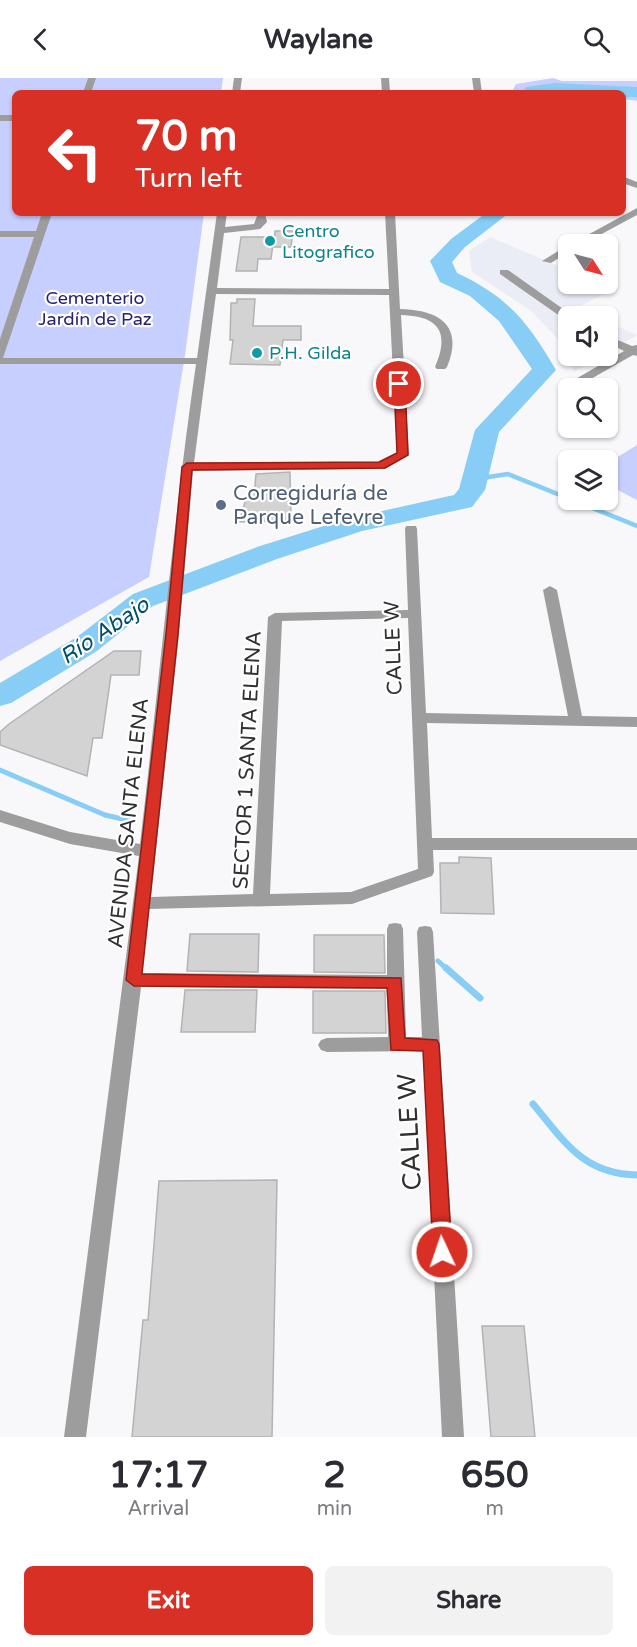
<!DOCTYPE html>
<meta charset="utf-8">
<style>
body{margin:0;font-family:"Varela Round",sans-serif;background:#f2f2f3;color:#2b2b33;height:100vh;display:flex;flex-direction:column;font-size:22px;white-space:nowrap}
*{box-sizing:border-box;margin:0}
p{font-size:20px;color:#7c7c81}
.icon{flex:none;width:33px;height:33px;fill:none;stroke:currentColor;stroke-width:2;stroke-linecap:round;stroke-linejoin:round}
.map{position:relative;height:1359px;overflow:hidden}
.details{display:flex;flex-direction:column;background:#fff;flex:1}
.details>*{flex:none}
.hud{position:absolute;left:12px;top:12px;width:614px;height:126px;border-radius:9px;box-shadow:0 2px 4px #0004;background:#d93025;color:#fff;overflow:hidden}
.needle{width:39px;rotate:126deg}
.buttons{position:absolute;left:558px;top:156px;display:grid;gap:12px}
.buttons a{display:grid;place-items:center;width:60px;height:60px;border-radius:9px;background:#fff;box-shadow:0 2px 4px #0004;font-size:30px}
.pin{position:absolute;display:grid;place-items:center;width:51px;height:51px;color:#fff;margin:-26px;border:3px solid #fff;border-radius:50%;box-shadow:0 2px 6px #0007}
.me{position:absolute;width:66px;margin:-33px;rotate:357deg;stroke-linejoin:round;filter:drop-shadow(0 0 4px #0008)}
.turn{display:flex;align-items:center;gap:21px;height:126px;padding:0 24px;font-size:27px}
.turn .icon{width:78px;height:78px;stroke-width:2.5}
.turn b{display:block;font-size:42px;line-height:51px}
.eta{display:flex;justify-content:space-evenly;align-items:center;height:102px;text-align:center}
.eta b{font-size:36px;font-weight:700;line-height:42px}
.action{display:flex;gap:12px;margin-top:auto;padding:12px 24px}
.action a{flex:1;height:69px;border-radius:9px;background:#d93025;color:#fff;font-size:24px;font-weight:700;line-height:69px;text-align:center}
.action a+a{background:#f2f2f3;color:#2b2b33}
header{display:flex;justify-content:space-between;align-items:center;height:78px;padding:0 24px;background:#fff;font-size:27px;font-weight:700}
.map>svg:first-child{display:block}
</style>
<header><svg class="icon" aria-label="back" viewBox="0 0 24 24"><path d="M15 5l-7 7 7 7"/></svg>Waylane<svg class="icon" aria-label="search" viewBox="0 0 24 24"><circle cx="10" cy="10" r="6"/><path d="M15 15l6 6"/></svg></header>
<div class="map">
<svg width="637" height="1359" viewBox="0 0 637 1359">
<rect width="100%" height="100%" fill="#f8f8fa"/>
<!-- built -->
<path fill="#ebedf6" d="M490 159 568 192V206H599L613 211 577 230 595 238H568V278H602L574 294 559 262 530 232 472 194 469 173Z
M608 244 637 257 608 274Z"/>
<!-- green -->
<path fill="#c7cfff" d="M0 0H223L221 15H15V135H204L185 277 149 499 0 583Z
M553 0 562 3H637V23L623 21 622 15H511L516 6Z
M637 367V422L608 407V385Z"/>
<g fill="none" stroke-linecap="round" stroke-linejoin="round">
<!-- stream-far2 -->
<path stroke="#87cdf5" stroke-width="4.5" d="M475 401 508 396 637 448"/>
<!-- stream-far1 -->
<path stroke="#87cdf5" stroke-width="5" d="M0 692 105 737 131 743
M438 883 448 892"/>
<!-- stream -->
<path stroke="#87cdf5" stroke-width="7" d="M446 890 480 920
M533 1026C565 1064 583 1096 637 1097"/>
<!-- river -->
<path fill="#87cdf5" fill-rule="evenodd" d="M555 5 637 9V19H622V15H523L526 9Z
M486 135H509L465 169 452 184 457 195C508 219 527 243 556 292L499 354 485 412 472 429 362 453 277 481 153 528 97 573 11 625 0 628V605L77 559 133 516 257 469 346 441 454 417 459 411 475 352 532 291 499 243 470 218 440 204 430 183 451 161Z"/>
</g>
<!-- building -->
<path fill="#d3d3d4" stroke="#b3b3b4" stroke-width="1.5" d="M275 153H293L291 169H274Z
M241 159H274L271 181H258L257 193H236Z
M237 221H255L253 248H301V262H283L280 287 230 286 233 262H230L231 225H237Z
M290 394 291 442 239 444 246 421 254 420 256 396Z
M114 573H141L139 597H111L102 660H93L87 698 0 667V654L9 646Z
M459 779 491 780 494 836 441 835 440 785H459Z
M190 856H259L258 894 187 893Z
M314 857H384L385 895 314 894Z
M185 912H257L255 954H181Z
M313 913H385L386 955H313Z
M277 1102 272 1359H132L143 1242H148L159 1103Z
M482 1248H524L535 1359H491Z"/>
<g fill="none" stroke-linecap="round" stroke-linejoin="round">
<!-- minor -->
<path fill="#9e9d9d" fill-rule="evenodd" d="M88 0H96L91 15H83Z
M234 0H242L240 15H232Z
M381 0H389L390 15H382Z
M472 0H480L482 15H474Z
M0 37H15V43H0Z
M622 98 637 104V110L622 105Z
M637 130V137L583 166H571Z
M42 135H52L3 280H197L217 135H227L225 149 254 146 257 138 252 135H265L267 144 260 151 224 155 217 210 389 211 385 135H395L400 231C440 232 464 248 447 289L445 291H437L435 289C450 254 439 238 401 237L409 377 385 391 193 393 179 556 151 819 253 816 268 539 275 535 408 532 405 451 406 448H416L417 451 426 635 568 638 543 512 550 508 557 512 582 638 637 639V649L427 645 432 760H637V772H433L434 794 432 798 352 826 149 831 142 895 387 897V851L389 846 395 845 401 846 403 851 406 959H422L417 854 419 849 425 848 431 849 433 854 464 1359H442L423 973 327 974 321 972 318 967 321 962 327 960 388 959 387 911 141 909 86 1359H64L139 778 70 766 0 744V732L70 754 140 766C159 606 173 446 196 286H0V261L34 159H0V153H36ZM216 216 389 217 397 375 379 384 194 385ZM408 540 418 791 351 814 270 816 282 543Z
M568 167V174L551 185 542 183Z
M500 192H508L573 238H568V242L564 241 500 196Z
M608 258 632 268 637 267V278L633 277 575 310H568V314H560V310L624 273 608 265Z"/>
</g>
<!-- route -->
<path fill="#d93025" stroke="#8d1f18" stroke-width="1.5" d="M399 302 405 306 408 377 385 390 192 392 178 556 142 896 401 900 405 960 437 962 439 966 452 1174 449 1180 442 1182 436 1180 433 1174 423 973 391 972 387 910 134 908 126 902 166 556 182 389 187 385 379 384 397 375 394 306Z"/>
<!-- markers -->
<g fill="#0f9aa8" stroke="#fff" stroke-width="2">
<circle cx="270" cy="163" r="6"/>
<circle cx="257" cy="275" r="6"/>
</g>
<circle fill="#5c6f8a" stroke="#fff" stroke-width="2" cx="221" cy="427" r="6"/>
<g text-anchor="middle" stroke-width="4.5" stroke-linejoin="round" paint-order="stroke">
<!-- far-culture labels -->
<g font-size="18" fill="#0d838f" stroke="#fff" text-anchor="start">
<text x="282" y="159">Centro<tspan x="282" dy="21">Litografico</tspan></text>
<text x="269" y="281">P.H. Gilda</text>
</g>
<!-- far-park labels -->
<g font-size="18" fill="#262178" stroke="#fff">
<text x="95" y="226">Cementerio<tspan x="95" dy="21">Jardín de Paz</tspan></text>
</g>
<!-- service labels -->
<g font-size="21" fill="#4e5e75" stroke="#fff" text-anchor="start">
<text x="233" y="422">Corregiduría de<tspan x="233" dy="24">Parque Lefevre</tspan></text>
</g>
<!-- street labels -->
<g font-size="21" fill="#303030" stroke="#fff">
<text transform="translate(393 570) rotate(-92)" y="7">CALLE W</text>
<text transform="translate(247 682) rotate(-87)" y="7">SECTOR 1 SANTA ELENA</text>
<text transform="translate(128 745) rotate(-84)" y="7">AVENIDA SANTA ELENA</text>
</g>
<!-- water labels -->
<g font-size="22" font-style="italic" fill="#004e6e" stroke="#fff">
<text transform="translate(104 552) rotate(-34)" y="8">Río Abajo</text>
</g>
<!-- near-street labels -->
<g font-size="26" fill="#303030" stroke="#fff">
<text transform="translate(409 1054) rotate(-93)" y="9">CALLE W</text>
</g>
</g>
</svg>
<div class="buttons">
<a><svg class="needle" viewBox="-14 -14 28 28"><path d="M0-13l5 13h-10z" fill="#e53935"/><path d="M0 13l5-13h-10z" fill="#7c7c81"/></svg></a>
<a><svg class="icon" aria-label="sound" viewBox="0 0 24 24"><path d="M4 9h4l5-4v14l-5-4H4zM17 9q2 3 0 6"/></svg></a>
<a><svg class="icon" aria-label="search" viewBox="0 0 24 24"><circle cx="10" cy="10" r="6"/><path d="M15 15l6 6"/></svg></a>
<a><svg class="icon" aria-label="layers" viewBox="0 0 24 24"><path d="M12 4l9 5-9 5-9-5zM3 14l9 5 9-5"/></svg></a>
</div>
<div class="pin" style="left:399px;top:306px;background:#d93025"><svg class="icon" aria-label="arrive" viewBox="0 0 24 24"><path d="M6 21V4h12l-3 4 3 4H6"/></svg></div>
<svg class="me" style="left:442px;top:1174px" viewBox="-20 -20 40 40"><circle r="17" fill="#d93025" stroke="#fff" stroke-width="3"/><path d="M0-11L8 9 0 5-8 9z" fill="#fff"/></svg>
<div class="hud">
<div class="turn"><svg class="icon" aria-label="left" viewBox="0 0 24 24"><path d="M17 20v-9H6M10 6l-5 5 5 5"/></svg><div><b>70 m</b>Turn left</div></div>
</div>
</div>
<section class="details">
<div class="eta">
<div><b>17:17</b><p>Arrival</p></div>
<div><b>2</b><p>min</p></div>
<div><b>650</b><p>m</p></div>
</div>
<div class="action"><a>Exit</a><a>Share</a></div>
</section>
